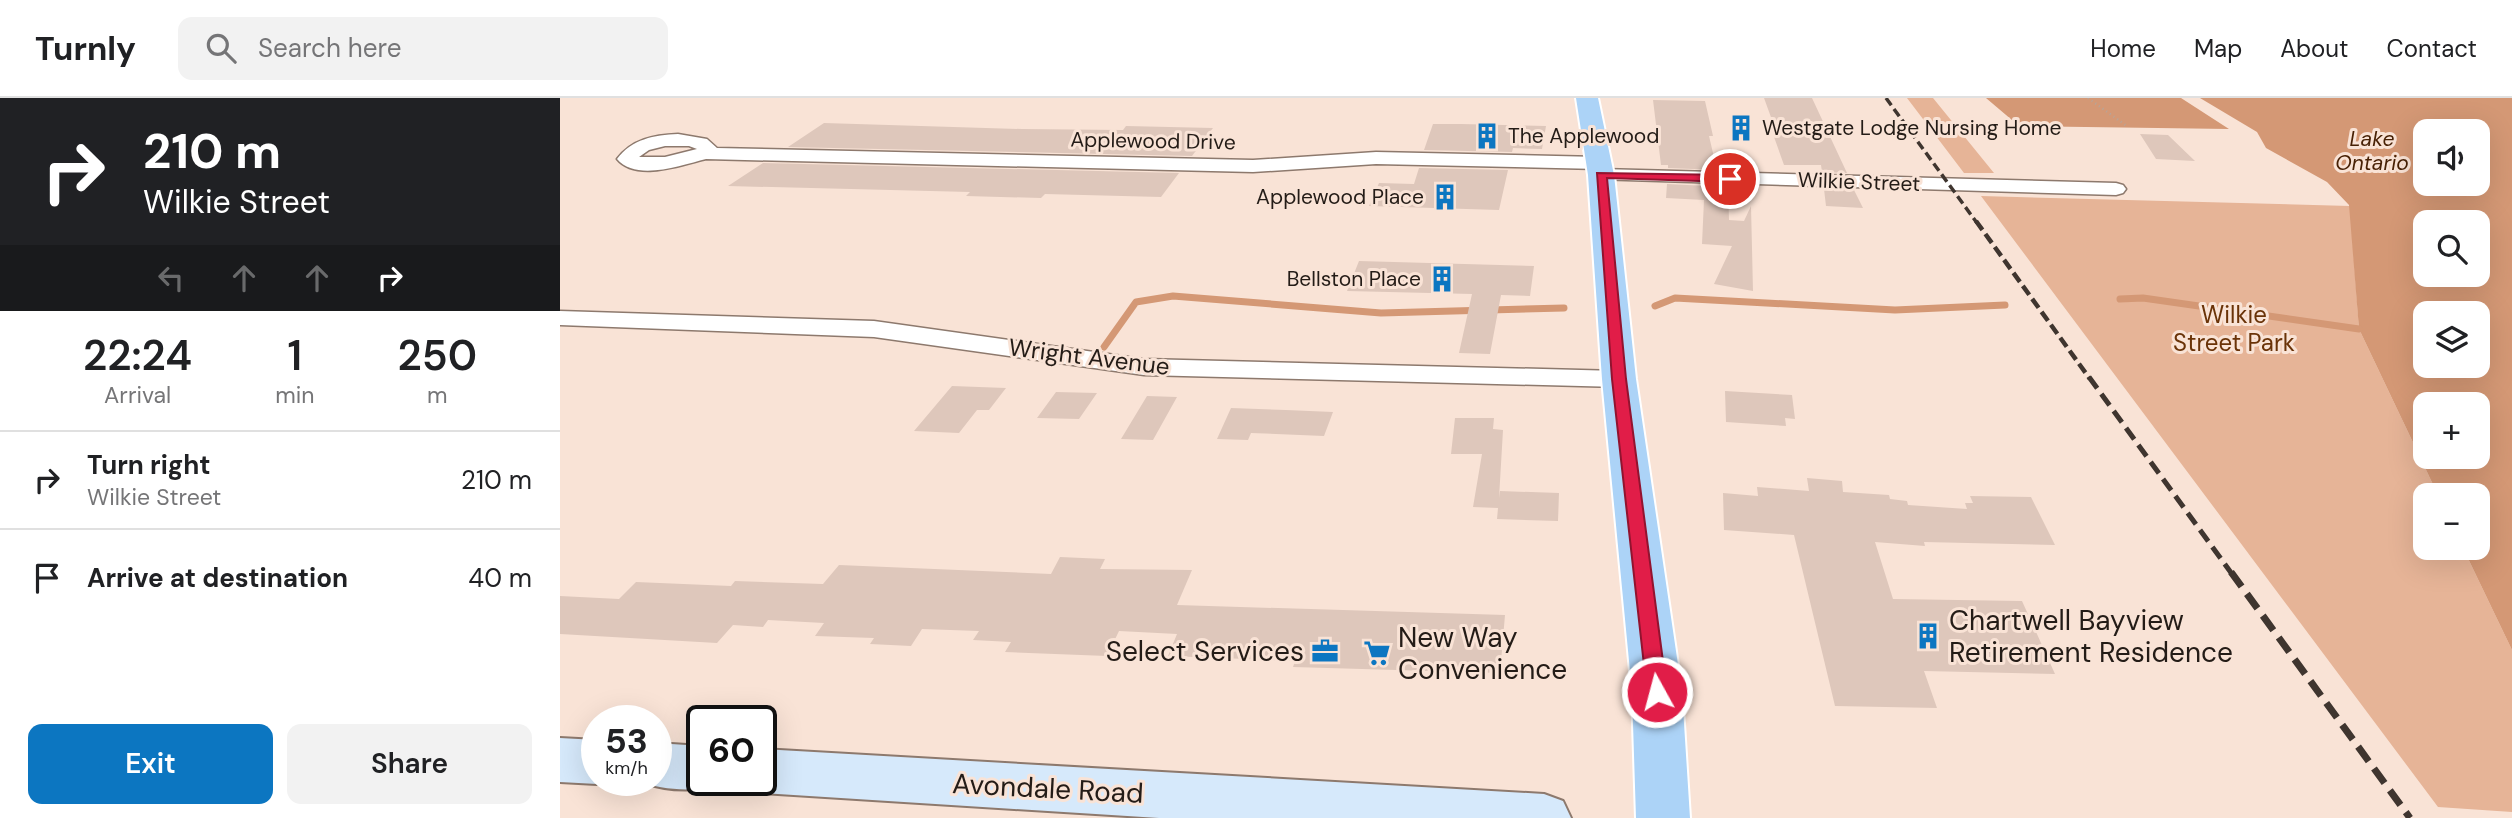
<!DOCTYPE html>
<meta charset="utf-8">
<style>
body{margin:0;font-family:"DM Sans",sans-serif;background:#f2f2f2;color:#202124;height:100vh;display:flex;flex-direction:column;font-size:26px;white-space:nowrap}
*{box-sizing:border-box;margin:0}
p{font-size:23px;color:#757577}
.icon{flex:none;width:38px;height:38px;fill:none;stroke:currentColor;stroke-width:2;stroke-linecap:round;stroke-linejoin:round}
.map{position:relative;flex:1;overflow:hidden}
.side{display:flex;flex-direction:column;background:#fff;width:560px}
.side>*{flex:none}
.banner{background:#202124;color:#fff;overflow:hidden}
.controls{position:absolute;left:1853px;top:21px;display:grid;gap:14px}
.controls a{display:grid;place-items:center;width:77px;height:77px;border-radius:14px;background:#fff;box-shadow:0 7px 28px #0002;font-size:35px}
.speed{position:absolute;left:21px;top:607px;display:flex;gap:14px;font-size:35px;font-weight:700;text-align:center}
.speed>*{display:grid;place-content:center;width:91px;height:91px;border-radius:50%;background:#fff;box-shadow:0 7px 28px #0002;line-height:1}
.speed small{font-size:18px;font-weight:400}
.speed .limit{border:4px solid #111;border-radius:10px;background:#fff;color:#111}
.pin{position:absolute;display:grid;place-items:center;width:60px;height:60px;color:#fff;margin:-30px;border:4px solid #fff;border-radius:50%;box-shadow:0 2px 7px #0007}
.me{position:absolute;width:77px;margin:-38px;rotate:353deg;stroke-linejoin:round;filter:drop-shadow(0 0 5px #0008)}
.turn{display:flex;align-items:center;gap:24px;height:147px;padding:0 28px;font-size:32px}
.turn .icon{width:91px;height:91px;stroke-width:2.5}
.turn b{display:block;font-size:49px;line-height:60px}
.lanes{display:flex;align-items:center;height:66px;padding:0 28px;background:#0003;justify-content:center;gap:35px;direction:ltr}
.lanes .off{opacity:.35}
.eta{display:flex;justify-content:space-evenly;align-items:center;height:119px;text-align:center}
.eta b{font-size:42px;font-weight:600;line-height:49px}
.button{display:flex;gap:14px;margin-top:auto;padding:14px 28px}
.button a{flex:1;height:80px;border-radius:14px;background:#0c76c1;color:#fff;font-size:28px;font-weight:600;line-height:80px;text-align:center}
.button a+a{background:#f2f2f2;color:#202124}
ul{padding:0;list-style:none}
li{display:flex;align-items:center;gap:21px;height:98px;padding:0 28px;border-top:2px solid #e0e0e0}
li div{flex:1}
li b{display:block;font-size:26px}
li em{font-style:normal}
header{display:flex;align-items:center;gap:42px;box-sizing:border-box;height:98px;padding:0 35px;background:#fff;border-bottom:2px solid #e0e0e0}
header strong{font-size:33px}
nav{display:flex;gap:38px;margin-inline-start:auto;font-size:24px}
.search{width:490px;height:63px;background:#f2f2f2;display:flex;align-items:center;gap:18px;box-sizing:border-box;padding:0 24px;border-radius:14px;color:#757577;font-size:26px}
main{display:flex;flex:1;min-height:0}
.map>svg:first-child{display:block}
</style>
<header>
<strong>Turnly</strong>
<div class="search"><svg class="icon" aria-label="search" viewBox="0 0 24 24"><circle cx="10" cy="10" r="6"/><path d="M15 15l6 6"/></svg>Search here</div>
<nav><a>Home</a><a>Map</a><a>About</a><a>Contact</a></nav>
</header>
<main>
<section class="side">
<div class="banner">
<div class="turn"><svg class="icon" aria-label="right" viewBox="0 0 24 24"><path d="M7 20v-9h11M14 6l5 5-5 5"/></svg><div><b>210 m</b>Wilkie Street</div></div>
<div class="lanes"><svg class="icon off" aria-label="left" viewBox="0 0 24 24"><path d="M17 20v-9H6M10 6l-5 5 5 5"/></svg><svg class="icon off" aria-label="ahead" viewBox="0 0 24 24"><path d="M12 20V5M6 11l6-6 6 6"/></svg><svg class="icon off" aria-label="ahead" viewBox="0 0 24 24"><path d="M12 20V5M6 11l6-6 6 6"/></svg><svg class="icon" aria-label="right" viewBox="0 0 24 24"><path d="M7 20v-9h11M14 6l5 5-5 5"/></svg></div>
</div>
<div class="eta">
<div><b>22:24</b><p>Arrival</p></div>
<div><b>1</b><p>min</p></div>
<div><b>250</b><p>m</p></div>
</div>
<ul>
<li><svg class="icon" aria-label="right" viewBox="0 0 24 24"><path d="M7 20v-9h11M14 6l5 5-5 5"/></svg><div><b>Turn right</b><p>Wilkie Street</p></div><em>210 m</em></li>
<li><svg class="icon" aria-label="arrive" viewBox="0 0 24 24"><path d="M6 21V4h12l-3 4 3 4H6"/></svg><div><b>Arrive at destination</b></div><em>40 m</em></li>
</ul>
<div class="button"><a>Exit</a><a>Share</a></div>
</section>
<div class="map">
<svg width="1952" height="720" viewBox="0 0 1952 720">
<rect width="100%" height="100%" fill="#f9e3d6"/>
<!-- green -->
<path fill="#e6b497" d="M1347 0H1373L1434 75H1404Z
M1421 98 1790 108 1799 231 1878 397H1866V450H1903L1952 552V714L1878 709Z"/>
<!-- water -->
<path fill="#d49875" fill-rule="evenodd" d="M1426 0H1621L1669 31 1459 28Z
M1640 0H1952V552L1903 450H1918V397H1878L1799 231 1789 107 1767 84 1706 50 1697 34ZM1866 33H1918V86H1866ZM1866 124H1918V177H1866ZM1866 215H1918V268H1866ZM1866 306H1918V359H1866Z"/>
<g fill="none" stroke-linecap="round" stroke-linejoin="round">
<!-- stream -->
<path stroke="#d49875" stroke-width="7" d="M1560 201 1583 200 1799 231
M1095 208 1115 200 1335 212 1445 207
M544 249 576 204 613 198 821 215 1004 210"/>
</g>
<!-- building -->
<path fill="#dec7bb" d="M1204 0H1252L1287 75 1262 74 1261 67H1224L1208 22H1212Z
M1093 2 1145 3 1153 38H1149L1157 72 1108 70V67H1101Z
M264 25 462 31 563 32 566 28 653 30 632 58 228 49Z
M873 26H901L986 28 982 51 953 50 952 54 864 52Z
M1580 36 1608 37 1635 63 1596 61Z
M203 65 619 75 601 99 485 96 481 100 406 98 410 94 168 88Z
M859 70 948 72 939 112 809 108 819 85 854 86Z
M1107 86 1168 89 1169 122 1184 123 1191 108 1193 193 1154 186 1172 148 1142 146 1144 102 1106 100Z
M1264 91 1294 92 1303 110 1266 108Z
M799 163 974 168 970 198 941 197 930 256 899 255 912 196 787 193Z
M392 288 446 290 429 312H417L399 335 354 333Z
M1165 293 1232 297 1235 321 1225 320 1226 328 1166 324Z
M496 294 537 295 519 321 477 320Z
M587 298 617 299 593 342 561 341Z
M671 310 726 312 773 314 764 338 691 335 688 342 657 341Z
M895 320H934L933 331 943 332 939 400 940 393 999 395 998 423 937 421 938 410 913 409 922 356H891Z
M1247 380 1282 383 1283 394 1329 397 1330 401 1347 403 1348 407 1407 411 1405 405H1413L1410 398 1471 399 1495 447 1364 444 1365 448 1315 444 1333 501 1462 503 1495 576 1364 573 1377 610 1275 608 1234 437 1164 432 1163 395 1198 398 1197 389 1249 393Z
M500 459 545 461 540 471 632 472 617 507 945 517 940 575 733 569 735 563 608 558 617 536 559 533 547 558 445 554 451 544 413 542 419 533 362 531 351 548 310 546 314 540 255 538 264 525 208 522 203 529 173 527 157 545 0 536V498L59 501 76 484 171 488 175 483 263 486 279 467 491 476Z"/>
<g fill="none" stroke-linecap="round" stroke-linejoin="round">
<!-- street casing -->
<g stroke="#8d796d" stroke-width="3">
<path id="street" d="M118 36 147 41 157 50 693 62 816 54 1039 59 1049 65 1039 71 816 66 693 74 146 61C122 67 76 84 57 61 72 41 94 37 118 36ZM105 48H129L137 51 105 59H79L89 52Z
M1041 71 1556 85 1563 87 1566 91 1563 95 1556 97 1034 81 1031 77 1034 73Z
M0 213 314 223 584 261 1059 273 1069 275 1072 281 1069 287 1059 289 584 277 314 239 0 227Z"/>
</g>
<!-- secondary casing -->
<g stroke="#8d796d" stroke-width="4">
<path id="secondary" d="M0 640 37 642V682H47L37 686 0 684Z
M96 645 142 648V682H162L161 686C134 695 104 692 77 683L96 682Z
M201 651 984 696 1003 703 1011 720H599L201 695 182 689 179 682H201Z"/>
</g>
<!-- primary casing -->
<g stroke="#fff" stroke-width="4">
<path id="primary" d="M1016 0H1038L1054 77 1076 281 1122 594 1130 720H1076L1072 594 1042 281 1028 77Z"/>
</g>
<!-- path -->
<path stroke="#b6a59a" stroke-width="2.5" stroke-dasharray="1 3.5" stroke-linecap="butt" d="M1528 0 1568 29"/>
<!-- street -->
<use href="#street" fill="#fff" fill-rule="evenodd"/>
<!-- secondary -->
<use href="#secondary" fill="#d6e9fb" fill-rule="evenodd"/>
<!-- primary -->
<use href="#primary" fill="#acd3f7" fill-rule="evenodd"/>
<!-- rail-far3 -->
<path stroke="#3f352f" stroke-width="3.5" stroke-dasharray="9 4.5" stroke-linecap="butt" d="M1326 0 1417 125"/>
<!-- rail-far2 -->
<path stroke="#3f352f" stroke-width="4.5" stroke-dasharray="11 5" stroke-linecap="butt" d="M1416 123 1530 281"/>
<!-- rail-far1 -->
<path stroke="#3f352f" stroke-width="5" stroke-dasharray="14 7" stroke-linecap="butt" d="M1529 279 1672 476"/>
<!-- rail -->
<path stroke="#3f352f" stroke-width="7" stroke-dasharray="18 9" stroke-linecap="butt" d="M1671 474 1850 720"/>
</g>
<!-- route -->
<path fill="#e11d48" stroke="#92132f" stroke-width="2" d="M1037 75 1170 77 1176 81 1170 84 1047 80 1066 281 1107 594 1104 599 1097 602 1090 599 1087 594 1052 281Z"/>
<!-- icons -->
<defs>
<g id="building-bare" transform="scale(2.1)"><path d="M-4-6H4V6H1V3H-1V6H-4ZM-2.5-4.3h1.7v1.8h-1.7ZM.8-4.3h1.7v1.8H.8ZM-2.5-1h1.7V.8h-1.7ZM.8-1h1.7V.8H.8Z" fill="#0c76c1" stroke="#f9e3d6" stroke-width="2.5" paint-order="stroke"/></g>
<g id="office-bare" transform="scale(2.1)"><path d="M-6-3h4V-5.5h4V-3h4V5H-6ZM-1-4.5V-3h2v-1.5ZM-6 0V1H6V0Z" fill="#0c76c1" stroke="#f9e3d6" stroke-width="2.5" paint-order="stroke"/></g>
<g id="supermarket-bare" transform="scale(2.1)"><path d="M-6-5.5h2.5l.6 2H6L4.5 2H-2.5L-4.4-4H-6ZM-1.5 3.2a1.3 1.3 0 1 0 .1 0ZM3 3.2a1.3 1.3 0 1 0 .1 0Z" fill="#0c76c1" stroke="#f9e3d6" stroke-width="2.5" paint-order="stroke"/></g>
</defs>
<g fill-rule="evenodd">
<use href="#building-bare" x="1181" y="30"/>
<use href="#building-bare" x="927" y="38"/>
<use href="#building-bare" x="885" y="99"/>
<use href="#building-bare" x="882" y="181"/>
<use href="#building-bare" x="1368" y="538"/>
<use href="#office-bare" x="765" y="553"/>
<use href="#supermarket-bare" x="817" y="555"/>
</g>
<g text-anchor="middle" stroke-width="6" stroke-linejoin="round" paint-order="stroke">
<!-- far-poi labels -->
<g font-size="21" fill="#241c17" stroke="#f9e3d6" text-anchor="start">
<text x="1202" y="37">Westgate Lodge Nursing Home</text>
<text x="948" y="45">The Applewood</text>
<text x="864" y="106" text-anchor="end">Applewood Place</text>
<text x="861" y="188" text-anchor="end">Bellston Place</text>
</g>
<!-- far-water labels -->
<g font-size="21" font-style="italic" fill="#482105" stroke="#f9e3d6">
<text x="1812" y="48">Lake<tspan x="1812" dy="24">Ontario</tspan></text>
</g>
<!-- far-street labels -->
<g font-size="21" fill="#241c17" stroke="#f9e3d6">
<text transform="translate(593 43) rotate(1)" y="7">Applewood Drive</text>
<text transform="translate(1299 84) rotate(2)" y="7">Wilkie Street</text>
</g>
<!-- park labels -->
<g font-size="24" fill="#6a3308" stroke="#f9e3d6">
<text x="1674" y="225">Wilkie<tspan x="1674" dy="28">Street Park</tspan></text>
</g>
<!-- street labels -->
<g font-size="24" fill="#241c17" stroke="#f9e3d6">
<text transform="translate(529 259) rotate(7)" y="8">Wright Avenue</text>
</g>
<!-- near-poi labels -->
<g font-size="28" fill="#241c17" stroke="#f9e3d6" text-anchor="start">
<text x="1389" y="532">Chartwell Bayview<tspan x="1389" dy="32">Retirement Residence</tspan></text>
<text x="838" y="549">New Way<tspan x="838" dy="32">Convenience</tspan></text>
<text x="744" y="563" text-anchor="end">Select Services</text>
</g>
<!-- near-street labels -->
<g font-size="28" fill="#241c17" stroke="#f9e3d6">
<text transform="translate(488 690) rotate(3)" y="10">Avondale Road</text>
</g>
</g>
</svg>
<div class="controls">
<a><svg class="icon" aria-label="sound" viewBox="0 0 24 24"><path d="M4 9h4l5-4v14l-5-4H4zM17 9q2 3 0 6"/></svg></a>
<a><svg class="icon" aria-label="search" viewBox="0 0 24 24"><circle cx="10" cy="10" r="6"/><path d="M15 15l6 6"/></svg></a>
<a><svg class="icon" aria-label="layers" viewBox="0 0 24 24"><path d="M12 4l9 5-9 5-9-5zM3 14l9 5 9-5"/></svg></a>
<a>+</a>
<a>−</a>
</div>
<div class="speed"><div>53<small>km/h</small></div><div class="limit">60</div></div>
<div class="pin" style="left:1170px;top:81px;background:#d93025"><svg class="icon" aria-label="arrive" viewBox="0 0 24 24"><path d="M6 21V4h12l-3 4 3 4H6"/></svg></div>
<svg class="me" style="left:1097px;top:594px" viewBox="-20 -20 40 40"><circle r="17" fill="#e11d48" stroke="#fff" stroke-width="3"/><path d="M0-11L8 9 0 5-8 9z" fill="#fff"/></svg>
</div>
</main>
